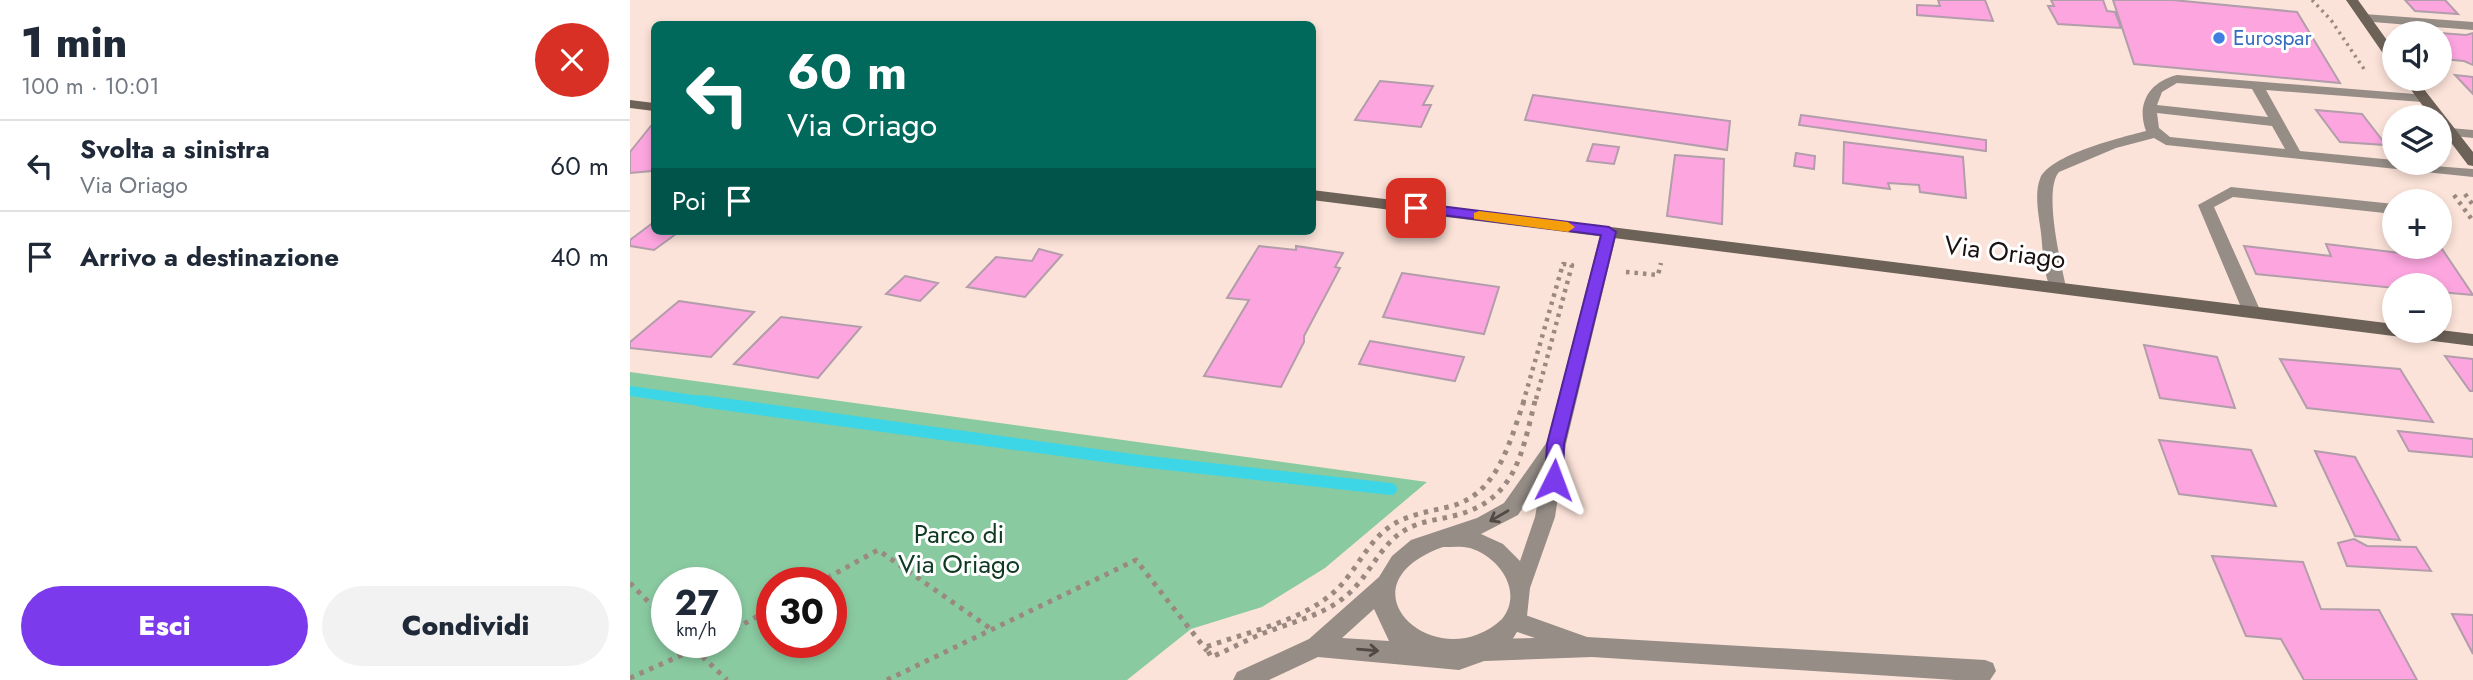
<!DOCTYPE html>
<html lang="it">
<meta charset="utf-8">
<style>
body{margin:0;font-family:Jost,sans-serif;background:#f2f2f3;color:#1f2937;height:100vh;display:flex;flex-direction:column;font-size:26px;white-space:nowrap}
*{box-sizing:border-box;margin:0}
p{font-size:23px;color:#747a83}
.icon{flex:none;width:38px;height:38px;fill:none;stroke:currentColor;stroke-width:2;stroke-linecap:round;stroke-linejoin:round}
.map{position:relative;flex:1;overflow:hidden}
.details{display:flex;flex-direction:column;background:#fff;width:630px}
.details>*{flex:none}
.banner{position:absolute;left:21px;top:21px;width:665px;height:214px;border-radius:10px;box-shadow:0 4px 10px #0003;background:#00695c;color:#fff;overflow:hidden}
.fabs{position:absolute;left:1752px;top:21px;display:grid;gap:14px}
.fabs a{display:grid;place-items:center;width:70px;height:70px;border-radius:50%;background:#fff;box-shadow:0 4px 10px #0003;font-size:35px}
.speed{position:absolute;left:21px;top:567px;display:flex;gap:14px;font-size:35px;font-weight:700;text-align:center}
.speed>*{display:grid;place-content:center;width:91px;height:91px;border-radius:50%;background:#fff;box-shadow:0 4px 10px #0003;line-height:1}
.speed small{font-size:18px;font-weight:400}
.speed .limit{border:10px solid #d22;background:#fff;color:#111}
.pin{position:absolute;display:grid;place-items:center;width:60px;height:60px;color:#fff;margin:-30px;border-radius:14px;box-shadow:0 4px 10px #0006}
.me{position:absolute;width:77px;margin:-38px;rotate:3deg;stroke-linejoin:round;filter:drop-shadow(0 0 5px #0008)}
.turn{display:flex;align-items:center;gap:24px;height:147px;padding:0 21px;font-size:32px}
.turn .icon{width:91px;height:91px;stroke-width:2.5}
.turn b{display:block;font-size:49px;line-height:60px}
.then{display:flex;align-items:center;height:66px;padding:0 21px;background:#0003;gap:14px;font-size:26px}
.round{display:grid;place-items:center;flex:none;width:74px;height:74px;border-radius:37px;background:#f2f2f3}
.headline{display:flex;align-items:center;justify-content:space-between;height:119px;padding:0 21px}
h1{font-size:42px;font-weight:800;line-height:52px}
.action{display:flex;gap:14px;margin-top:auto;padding:14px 21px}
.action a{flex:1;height:80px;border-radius:42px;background:#7c3aed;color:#fff;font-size:28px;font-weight:800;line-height:80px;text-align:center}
.action a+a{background:#f2f2f3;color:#1f2937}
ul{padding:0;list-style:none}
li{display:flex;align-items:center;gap:21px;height:91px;padding:0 21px;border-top:2px solid #e0e1e3}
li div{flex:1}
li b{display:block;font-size:26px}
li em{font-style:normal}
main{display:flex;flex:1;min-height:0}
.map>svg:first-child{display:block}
</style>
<main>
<section class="details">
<div class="headline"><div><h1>1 min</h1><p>100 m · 10:01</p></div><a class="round" style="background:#d93025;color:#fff"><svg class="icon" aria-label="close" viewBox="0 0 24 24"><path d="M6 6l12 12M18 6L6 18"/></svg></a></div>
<ul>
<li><svg class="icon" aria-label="left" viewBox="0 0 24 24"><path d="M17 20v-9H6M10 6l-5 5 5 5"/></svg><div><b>Svolta a sinistra</b><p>Via Oriago</p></div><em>60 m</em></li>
<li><svg class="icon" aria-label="arrive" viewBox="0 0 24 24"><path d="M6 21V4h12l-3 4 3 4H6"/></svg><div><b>Arrivo a destinazione</b></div><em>40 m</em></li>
</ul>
<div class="action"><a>Esci</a><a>Condividi</a></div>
</section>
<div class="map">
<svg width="1843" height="680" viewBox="0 0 1843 680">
<rect width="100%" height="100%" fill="#fce3d9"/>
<!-- green -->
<path fill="#8acaa1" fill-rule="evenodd" d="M0 372 797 482 695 568 632 607 561 629 497 680H0ZM37 583H96V642H37ZM142 583H201V642H142Z"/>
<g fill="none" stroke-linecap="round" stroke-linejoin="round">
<!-- stream-far1 -->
<path stroke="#3cd6e7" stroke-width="10" d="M0 391 84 403"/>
<!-- stream -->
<path stroke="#3cd6e7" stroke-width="12" d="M71 401 510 461 761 489"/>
</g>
<!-- building -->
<path fill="#fca5df" stroke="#b29daa" stroke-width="2" d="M1308 0H1355L1363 21 1287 15V5L1310 6Z
M1421 0H1473L1477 11 1485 12 1491 28 1428 24 1418 6H1424Z
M1483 0H1543L1667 12 1710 83 1504 64Z
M1775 0H1815L1828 14 1785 11Z
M1810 33 1836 35 1843 33V65L1834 61 1813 59 1810 55Z
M1825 75 1843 77V94Z
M750 81 803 86 793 105H801L791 127 725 120Z
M903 95 1100 121 1097 150 895 120Z
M1686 110 1732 114 1756 145 1710 142Z
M1171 115 1356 140V151L1169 125Z
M24 122V168L22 171 0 173V152Z
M1214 142 1333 157 1336 198 1290 192 1289 185 1258 183 1260 189 1213 183Z
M963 144 989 147 984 164 957 161Z
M1166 153 1185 156 1184 169 1164 166Z
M1045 155 1094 159 1092 224 1037 216Z
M24 222V231H50L24 250 0 246V240Z
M1696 244 1778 254 1773 247 1810 246 1843 295 1810 292V285H1764V288L1626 274 1614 246 1701 256Z
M629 246 666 250V246L713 253 705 267 710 268 674 336V342L651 387 574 376 619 300 597 298Z
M409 249 432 255 395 297 337 287 366 257 402 261Z
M772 273 869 287 854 334 753 317Z
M275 276 308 283 290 301 256 294Z
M49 301 124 312 81 357 0 348V342Z
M151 317 231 327 188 378 104 364Z
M740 341 834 357 825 381 729 364Z
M1514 345 1587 357 1605 408 1530 398Z
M1815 356 1843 359V391H1840Z
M1650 359 1770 369 1803 422 1677 408Z
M1768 431 1843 439V457L1779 451Z
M1529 440 1621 450 1646 506 1549 494Z
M1685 451 1725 457 1770 540 1725 536Z
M1724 539 1737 546 1786 547 1801 571 1717 566 1708 543Z
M1582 556 1673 562 1691 609 1749 610 1787 680H1674L1651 639 1616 636Z
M1822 614 1843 615V654Z"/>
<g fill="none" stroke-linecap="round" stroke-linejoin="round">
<!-- path-far2 -->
<path stroke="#9a8881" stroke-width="3.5" stroke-dasharray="2.5 4.5" stroke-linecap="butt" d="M1682 0 1701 20 1736 72"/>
<!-- path-far1 -->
<path stroke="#9a8881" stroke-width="4.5" stroke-dasharray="3.5 5" stroke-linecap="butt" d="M1835 194 1843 205
M1824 195 1843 221
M996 272 1028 275 1031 263
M893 403 933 264 942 265 905 403"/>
<!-- path -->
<path stroke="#9a8881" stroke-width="5" stroke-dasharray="4.5 6" stroke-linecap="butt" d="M894 401C879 444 867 496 818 507 797 512 775 515 758 528 735 545 725 574 703 593 669 622 617 632 576 647L581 657C599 650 616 640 634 633 662 622 692 616 716 596 738 578 748 548 772 532 788 521 808 520 827 515 886 499 892 453 905 401
M0 583 37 621
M188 583 248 550 361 629
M96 634 142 608
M57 642 97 680
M0 678 81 642
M257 680 506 560 577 651"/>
<!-- lane -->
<path fill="#958d86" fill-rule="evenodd" d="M1547 75 1797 95V101L1792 102 1636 90 1670 151 1764 160V163L1843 169V177L1536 145 1524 138 1486 148 1429 172C1413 190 1431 264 1436 287L1434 291H1422C1413 275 1413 251 1411 233 1409 217 1404 194 1410 179 1418 155 1493 137 1516 131 1506 104 1519 82 1547 75ZM1547 83 1622 89 1638 117 1527 105 1532 92ZM1527 113 1642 126 1655 149 1540 137 1529 128Z
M1601 187 1764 204V214L1603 197 1584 207 1631 312 1622 318 1613 312 1568 205Z
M884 611 957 637 1355 660 1363 663 1366 671 1360 680H1325L962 657 855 661 847 657 844 650 847 643 855 639 905 638 876 628 873 621 876 614Z"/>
<!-- street -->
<path fill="#958d86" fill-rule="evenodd" d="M1734 14 1843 22V30L1730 21V15Z
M1820 128 1843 130V138L1815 135V129Z
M979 227 987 232 936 444 925 517 900 588 897 616 882 640 857 660 829 670 688 657 639 680H603L607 672 679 639 749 577 762 556 781 540 847 518 874 503 917 442 971 232ZM912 479 905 517 890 561 873 544 851 534 888 515ZM813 547C822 547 832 546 840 548 869 557 894 591 872 619 807 680 704 586 813 547ZM744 609 759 641 712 638Z"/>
<!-- secondary -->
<path fill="#6d6258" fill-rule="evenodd" d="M1716 0H1728L1764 50V63L1759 62Z
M1773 79H1786L1843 152V166L1838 165 1810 128V117H1801Z
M0 100 24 103V111L0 108Z
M682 190 1764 324V331L1810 330 1843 334V346L682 200Z"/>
</g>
<!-- one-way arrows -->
<defs><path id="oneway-shaft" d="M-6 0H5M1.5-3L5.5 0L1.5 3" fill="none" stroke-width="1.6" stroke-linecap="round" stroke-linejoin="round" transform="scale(1.75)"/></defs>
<g stroke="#524945">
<use href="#oneway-shaft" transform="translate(869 516) rotate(150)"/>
<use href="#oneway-shaft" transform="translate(738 650) rotate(5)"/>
</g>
<!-- route -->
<path fill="#7c3aed" stroke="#51269a" stroke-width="2" d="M786 203 979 227 986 232 934 444 933 480 930 485 924 487 917 485 915 480 917 444 971 235 781 211 779 208Z"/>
<!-- slow -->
<path fill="#f59e0b" d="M849 211 938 222 945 227 938 232 844 219V213Z"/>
<!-- markers -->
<circle fill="#3f7fe0" stroke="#fff" stroke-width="2.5" cx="1589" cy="38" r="7"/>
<g text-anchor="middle" stroke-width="6" stroke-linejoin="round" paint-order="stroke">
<!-- far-shop labels -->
<g font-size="21" fill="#366cbe" stroke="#fff" text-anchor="start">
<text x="1603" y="45">Eurospar</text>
</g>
<!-- street labels -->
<g font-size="26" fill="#1b120f" stroke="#fff">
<text transform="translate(1375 252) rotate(7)" y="9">Via Oriago</text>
</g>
<!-- park labels -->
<g font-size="26" fill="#0f3922" stroke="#fff">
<text x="329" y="543">Parco di<tspan x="329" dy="30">Via Oriago</tspan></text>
</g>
</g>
</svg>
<div class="fabs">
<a><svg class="icon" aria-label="sound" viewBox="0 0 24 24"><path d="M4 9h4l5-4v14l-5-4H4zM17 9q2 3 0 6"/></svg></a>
<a><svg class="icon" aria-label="layers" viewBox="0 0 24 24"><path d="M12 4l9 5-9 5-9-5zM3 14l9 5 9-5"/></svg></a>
<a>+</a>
<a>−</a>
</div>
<div class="speed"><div>27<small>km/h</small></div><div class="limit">30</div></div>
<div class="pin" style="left:786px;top:208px;background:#d93025"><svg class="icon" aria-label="arrive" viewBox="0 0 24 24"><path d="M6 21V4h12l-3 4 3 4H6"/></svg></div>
<svg class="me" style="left:924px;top:480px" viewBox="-20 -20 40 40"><path d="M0-17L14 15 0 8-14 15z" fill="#7c3aed" stroke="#fff" stroke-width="4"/></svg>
<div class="banner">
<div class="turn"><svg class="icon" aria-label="left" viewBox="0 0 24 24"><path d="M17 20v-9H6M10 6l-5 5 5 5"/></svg><div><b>60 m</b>Via Oriago</div></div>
<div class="then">Poi<svg class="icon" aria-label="arrive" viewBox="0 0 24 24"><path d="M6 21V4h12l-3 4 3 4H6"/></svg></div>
</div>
</div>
</main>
